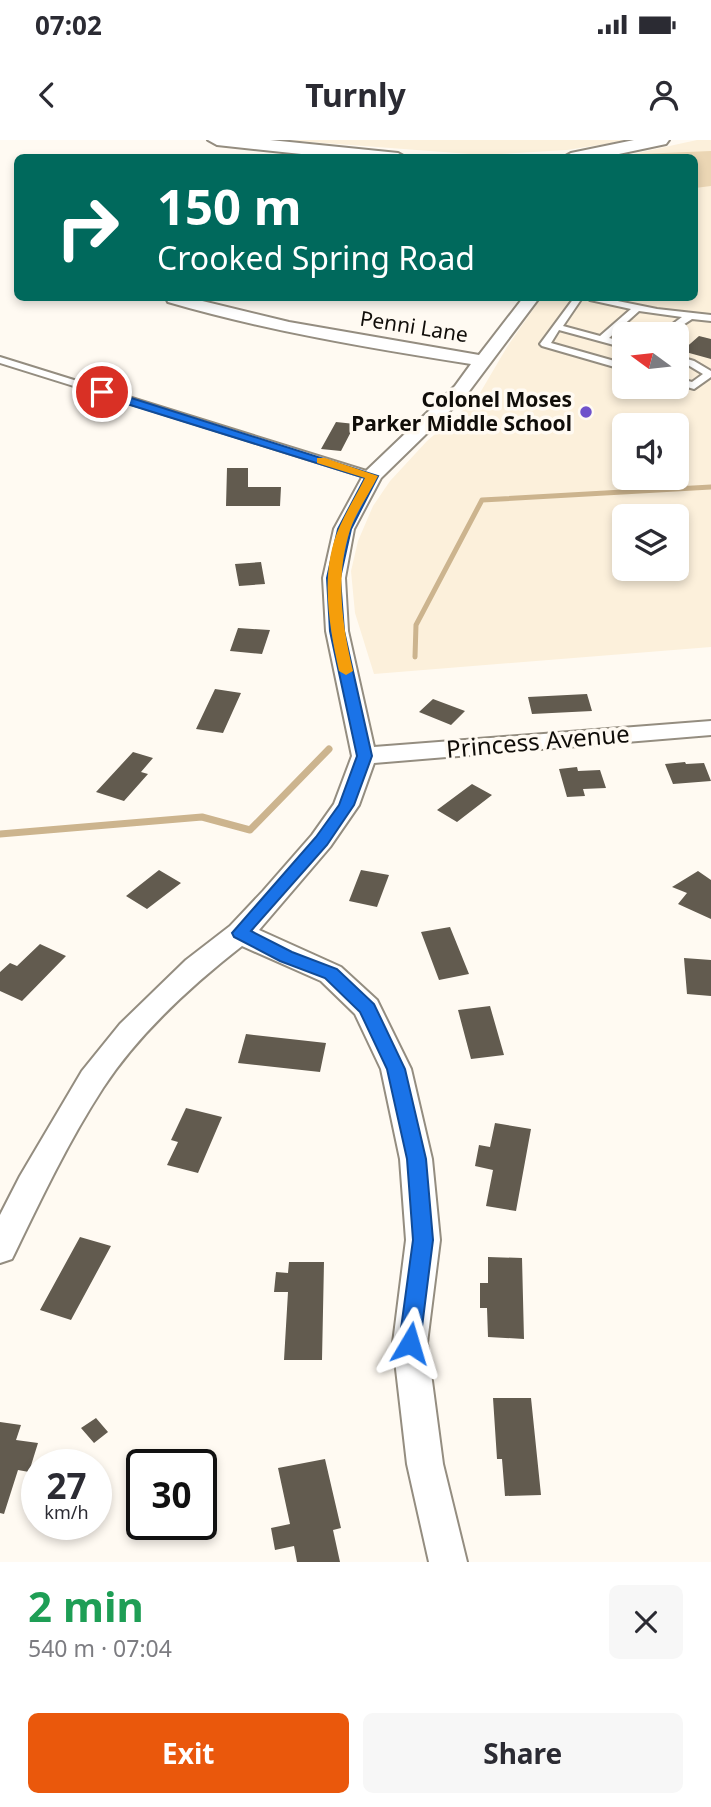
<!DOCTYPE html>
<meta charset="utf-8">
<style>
body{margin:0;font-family:"Noto Sans",sans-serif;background:#f7f7f7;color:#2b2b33;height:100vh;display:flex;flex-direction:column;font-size:26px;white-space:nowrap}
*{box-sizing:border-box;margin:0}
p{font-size:23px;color:#7c7c81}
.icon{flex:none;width:38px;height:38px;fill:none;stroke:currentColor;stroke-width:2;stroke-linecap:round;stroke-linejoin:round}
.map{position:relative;height:1422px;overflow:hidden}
.drawer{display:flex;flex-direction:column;background:#fff;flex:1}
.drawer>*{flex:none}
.banner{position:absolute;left:14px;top:14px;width:684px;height:147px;border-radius:10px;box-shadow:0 4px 10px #0003;background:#00695c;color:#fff;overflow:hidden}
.needle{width:46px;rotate:285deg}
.fabs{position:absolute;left:612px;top:182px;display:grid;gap:14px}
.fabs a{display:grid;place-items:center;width:77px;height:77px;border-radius:10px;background:#fff;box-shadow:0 4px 10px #0003;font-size:35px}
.speed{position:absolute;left:21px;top:1309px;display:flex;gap:14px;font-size:35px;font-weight:700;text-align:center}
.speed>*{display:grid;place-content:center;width:91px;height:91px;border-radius:50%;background:#fff;box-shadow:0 4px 10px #0003;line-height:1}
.speed small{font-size:18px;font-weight:400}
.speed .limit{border:4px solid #111;border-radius:10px;background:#fff;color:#111}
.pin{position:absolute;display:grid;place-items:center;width:60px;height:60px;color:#fff;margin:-30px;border:4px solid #fff;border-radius:50%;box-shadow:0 2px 7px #0007}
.me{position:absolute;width:77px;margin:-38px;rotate:7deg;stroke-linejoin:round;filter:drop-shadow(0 0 5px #0008)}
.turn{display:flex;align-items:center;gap:24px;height:147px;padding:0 28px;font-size:32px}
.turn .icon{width:91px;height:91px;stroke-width:2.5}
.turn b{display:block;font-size:49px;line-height:60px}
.round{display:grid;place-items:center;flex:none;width:74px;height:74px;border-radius:10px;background:#f7f7f7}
.headline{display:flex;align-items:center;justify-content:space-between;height:119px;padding:0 28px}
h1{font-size:42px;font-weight:700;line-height:52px;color:#1e9e55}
.action{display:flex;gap:14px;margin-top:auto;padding:14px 28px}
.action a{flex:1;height:80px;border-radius:10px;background:#ea580c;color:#fff;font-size:28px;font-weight:700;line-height:80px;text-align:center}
.action a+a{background:#f7f7f7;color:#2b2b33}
.status{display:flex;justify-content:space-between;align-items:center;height:49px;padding:0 35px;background:#fff;direction:ltr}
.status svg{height:19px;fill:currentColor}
header{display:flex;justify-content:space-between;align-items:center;height:91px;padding:0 28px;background:#fff;font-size:32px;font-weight:700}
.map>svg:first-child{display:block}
</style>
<div class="status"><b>07:02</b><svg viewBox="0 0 49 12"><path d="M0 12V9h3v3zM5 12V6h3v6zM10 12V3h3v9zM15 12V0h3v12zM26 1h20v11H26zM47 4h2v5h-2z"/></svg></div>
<header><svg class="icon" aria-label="back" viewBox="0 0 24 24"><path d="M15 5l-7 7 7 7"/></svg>Turnly<svg class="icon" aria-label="person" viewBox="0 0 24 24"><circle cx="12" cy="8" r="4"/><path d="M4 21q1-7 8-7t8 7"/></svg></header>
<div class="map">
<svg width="711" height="1422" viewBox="0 0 711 1422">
<rect width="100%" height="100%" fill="#fffaf2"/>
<!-- built -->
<path fill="#fcf0db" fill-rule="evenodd" d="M284 0H631L567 10 483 15Z
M697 0H711V507L374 534 355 473 351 431 358 401 373 366 390 341 427 301 477 258 507 207 541 158H695V18L619 17ZM625 194H677V247H625ZM625 285H677V338H625ZM625 376H677V429H625Z"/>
<!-- green -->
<path fill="#ebd6b4" d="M711 11V46L695 48V18L640 17 639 14Z"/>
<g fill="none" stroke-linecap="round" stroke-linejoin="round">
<!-- stream-far1 -->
<path stroke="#ccb48e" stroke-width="5" d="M415 517 416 485 482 360 711 347"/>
<!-- stream -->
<path stroke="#ccb48e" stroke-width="7" d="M0 694 202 677 250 690 329 609"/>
</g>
<!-- building -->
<path fill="#625b4f" d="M699 196 711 199V219L682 211Z
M336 282 355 284 341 311 321 309Z
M227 328H248V347H281L280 366H226Z
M261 422 265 444 239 446 235 424Z
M238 488 270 490 262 514 230 511Z
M215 549 241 553 223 593 196 589Z
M587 554 592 571 532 574 528 557Z
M433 559 465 571 451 585 419 572Z
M133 612 153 618 141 632 148 634 124 661 96 652Z
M685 622 686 624 704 623 711 641 673 644 665 624Z
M577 627 578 631 600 630 606 648 583 649 585 656 567 657 559 629Z
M472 644 492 655 457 682 437 670Z
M159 730 181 743 147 769 126 756Z
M361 730 389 735 377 767 349 761Z
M698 731 711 740V779L678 764 687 753 672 747Z
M450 787 469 834 439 840 421 792Z
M40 804 66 816 22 861 0 851V832L10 823 17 826Z
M684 818 711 820V856L687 854Z
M490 866 504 915 471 919 458 870Z
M246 894 326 903 320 932 238 923Z
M186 968 222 977 198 1033 167 1025 178 1002 171 1000Z
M495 983 531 989 516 1071 486 1066 493 1030 475 1026 479 1005 490 1007Z
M80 1097 111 1106 71 1180 40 1170Z
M488 1117 522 1118 524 1199 488 1197 487 1168H480V1143H488Z
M289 1122H324L322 1220H284L288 1152H274L276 1132 288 1133Z
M493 1258H531L541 1355 505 1356 502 1319H497Z
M96 1278 108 1292 94 1303 81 1288Z
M0 1282 21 1285 16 1300 38 1303 29 1332 18 1330 4 1374 0 1373Z
M325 1319 341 1388 333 1390 340 1422H297L294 1406 275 1410 271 1388 290 1384 278 1328Z"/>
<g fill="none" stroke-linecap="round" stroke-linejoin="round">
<!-- service casing -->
<g stroke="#948d80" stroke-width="4">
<path id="service" d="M574 158H582L563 186 600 196 631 169 590 160 589 158H603L657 169 711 175V181L692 179 669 194H659L682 177 639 171 609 198 625 202V208L559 190 551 203 625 224V230L542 206 540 204Z
M677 216 694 221 711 231V237L694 249 677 244V238L692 242 703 234 688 225 677 222Z
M0 217 376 334 377 336 376 338H368L0 223Z"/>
</g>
<!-- minor casing -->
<g stroke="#948d80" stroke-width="4">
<path id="minor" d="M166 158H190L289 182 479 215 523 158H539L467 254 381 338 354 389 345 438 348 491 374 607 711 581V595L374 623 359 665 330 707 259 790 341 827 377 860 411 929 432 1019 440 1100 427 1203 443 1324 467 1422H429L407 1324 393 1203 406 1100 400 1019 381 929 355 874 321 841 242 806C191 846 139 893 103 948 68 1002 40 1061 12 1119L0 1123V1075L20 1036 82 931 120 884 186 820 230 786 263 751 312 695 334 664 352 616 326 491 323 438 334 389 365 332 455 246 471 224C369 208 268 191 168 162Z"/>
</g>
<!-- tertiary casing -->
<g stroke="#948d80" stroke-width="4">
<path id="tertiary" d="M208 0H270L398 13 407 18H339L217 5Z
M634 0H669L666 4 600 18H562L571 13Z"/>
</g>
<!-- service -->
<use href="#service" fill="#fff" fill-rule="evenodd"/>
<!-- minor -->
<use href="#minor" fill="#fff" fill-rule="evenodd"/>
<!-- tertiary -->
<use href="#tertiary" fill="#fff" fill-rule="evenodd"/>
</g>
<!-- route -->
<path fill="#1a73e8" stroke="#114b97" stroke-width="2" d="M98 250H106L378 336 351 389 340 438 344 491 372 616 354 665 327 705 251 791 292 812 337 829 374 864 405 929 426 1019 433 1100 420 1203 417 1210 410 1212 402 1210 399 1203 413 1100 407 1019 387 929 360 872 325 838 280 821 234 797 232 793 316 697 339 665 357 616 330 491 327 438 338 389 365 338 98 255Z"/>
<!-- slow -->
<path fill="#f59e0b" d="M317 318H325L378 336C369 354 356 372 350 390 335 437 342 484 353 531L346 535 339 531C329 485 319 431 340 386 347 370 357 354 365 338L317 323Z"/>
<!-- markers -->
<circle fill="#6f52cb" stroke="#fffaf2" stroke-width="2.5" cx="586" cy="272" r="7"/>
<g text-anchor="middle" stroke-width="7" stroke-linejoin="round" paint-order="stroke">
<!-- far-street labels -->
<g font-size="21" fill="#100d09" stroke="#fffaf2">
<text transform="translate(414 187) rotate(9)" y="7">Penni Lane</text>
</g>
<!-- far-poi labels -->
<g font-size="21" font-weight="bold" fill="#100d09" stroke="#fffaf2" text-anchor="end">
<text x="572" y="267">Colonel Moses<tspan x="572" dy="24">Parker Middle School</tspan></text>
</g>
<!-- street labels -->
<g font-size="24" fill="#100d09" stroke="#fffaf2">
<text transform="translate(538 602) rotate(-5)" y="8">Princess Avenue</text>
</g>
</g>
</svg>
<div class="fabs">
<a><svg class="needle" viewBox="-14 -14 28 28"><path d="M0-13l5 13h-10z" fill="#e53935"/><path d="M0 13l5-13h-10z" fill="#7c7c81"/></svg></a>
<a><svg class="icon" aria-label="sound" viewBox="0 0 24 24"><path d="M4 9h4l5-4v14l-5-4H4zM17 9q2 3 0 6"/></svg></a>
<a><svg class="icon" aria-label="layers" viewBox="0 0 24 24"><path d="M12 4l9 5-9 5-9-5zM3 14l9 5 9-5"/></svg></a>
</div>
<div class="speed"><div>27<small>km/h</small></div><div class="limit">30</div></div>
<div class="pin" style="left:102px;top:252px;background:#d93025"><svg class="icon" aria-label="arrive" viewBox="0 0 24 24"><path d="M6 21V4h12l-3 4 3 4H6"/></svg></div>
<svg class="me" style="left:410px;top:1203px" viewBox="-20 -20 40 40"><path d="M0-17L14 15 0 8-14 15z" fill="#1a73e8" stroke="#fff" stroke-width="4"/></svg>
<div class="banner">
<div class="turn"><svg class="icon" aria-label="right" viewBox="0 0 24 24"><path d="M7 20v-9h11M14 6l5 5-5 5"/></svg><div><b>150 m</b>Crooked Spring Road</div></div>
</div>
</div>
<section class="drawer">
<div class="headline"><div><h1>2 min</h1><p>540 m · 07:04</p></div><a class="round"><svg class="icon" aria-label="close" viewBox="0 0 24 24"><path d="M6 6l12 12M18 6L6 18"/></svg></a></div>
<div class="action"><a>Exit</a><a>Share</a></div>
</section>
